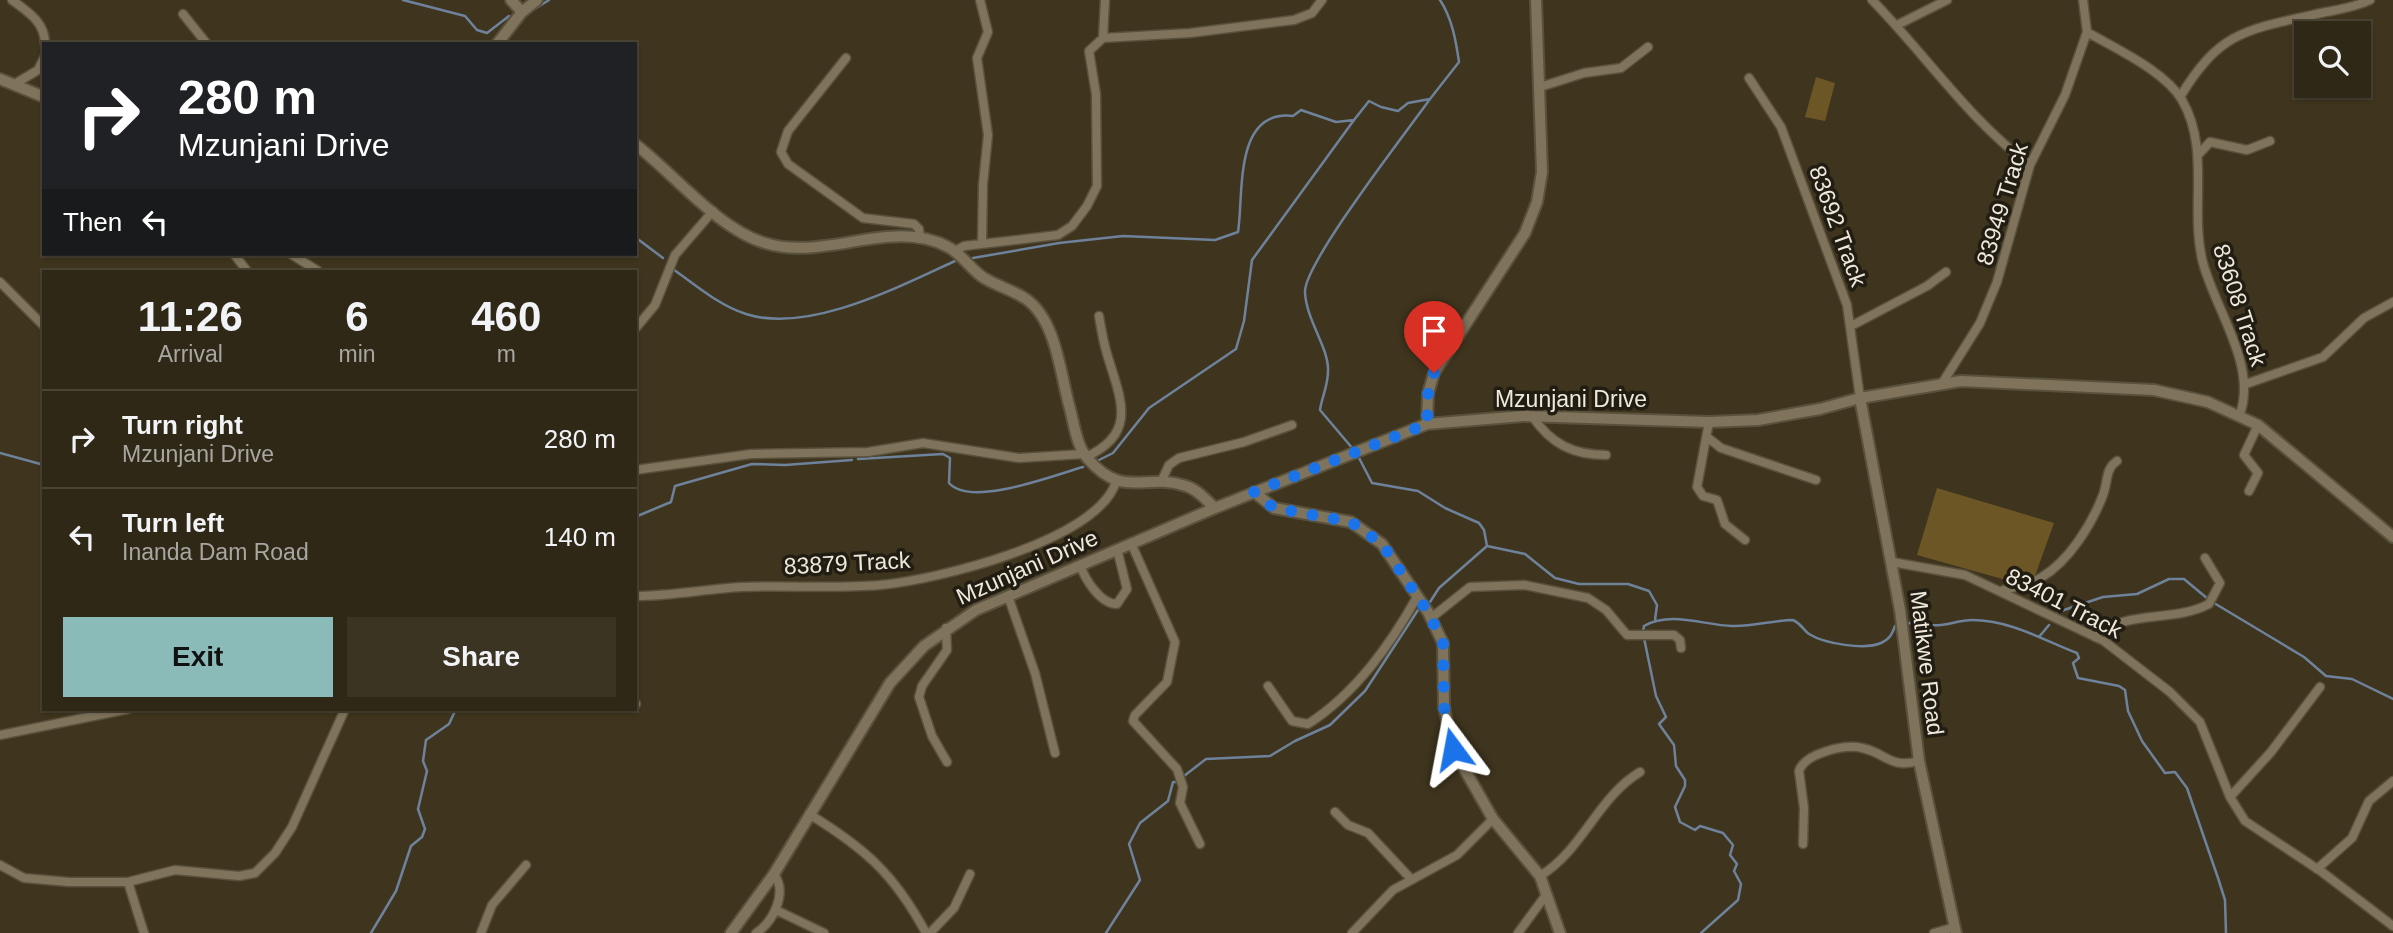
<!DOCTYPE html>
<style>
body{margin:0;font-family:Arial,sans-serif;background:#3b3423;color:#f1f3f6;height:100vh;display:flex;flex-direction:column;font-size:26px;white-space:nowrap}
*{box-sizing:border-box;margin:0}
p{font-size:23px;color:#a7a6a1}
.icon{flex:none;width:38px;height:38px;fill:none;stroke:currentColor;stroke-width:2;stroke-linecap:round;stroke-linejoin:round}
.map{position:relative;flex:1;overflow:hidden}
.side{position:absolute;left:42px;top:270px;width:595px;height:441px;display:flex;flex-direction:column;background:#2f2816;border-radius:0px;box-shadow:0 2px 5px #0004,0 0 0 2px #4a4435}
.side>*{flex:none}
.hud{position:absolute;left:42px;top:42px;width:595px;height:214px;border-radius:0px;box-shadow:0 2px 5px #0004,0 0 0 2px #4a4435;background:#202124;color:#fff;overflow:hidden}
.controls{position:absolute;left:2294px;top:21px;display:grid;gap:14px}
.controls a{display:grid;place-items:center;width:77px;height:77px;border-radius:0px;background:#2f2816;box-shadow:0 2px 5px #0004,0 0 0 2px #4a4435;font-size:35px}
.pin{position:absolute;display:grid;place-items:center;width:60px;height:60px;color:#fff;margin:-72px -30px;border-radius:50% 50% 50% 0;rotate:-45deg;box-shadow:0 0 7px #0007}
.pin .icon{rotate:45deg}
.me{position:absolute;width:77px;margin:-38px;rotate:347deg;stroke-linejoin:round;filter:drop-shadow(0 0 5px #0008)}
.turn{display:flex;align-items:center;gap:24px;height:147px;padding:0 21px;font-size:32px}
.turn .icon{width:91px;height:91px;stroke-width:2.5}
.turn b{display:block;font-size:49px;line-height:60px}
.then{display:flex;align-items:center;height:66px;padding:0 21px;background:#0003;gap:14px;font-size:26px}
.eta{display:flex;justify-content:space-evenly;align-items:center;height:119px;text-align:center}
.eta b{font-size:42px;font-weight:700;line-height:49px}
.primary-button{display:flex;gap:14px;margin-top:auto;padding:14px 21px}
.primary-button a{flex:1;height:80px;border-radius:0px;background:#8bbbb9;color:#111;font-size:28px;font-weight:700;line-height:80px;text-align:center}
.primary-button a+a{background:#3b3423;color:#f1f3f6}
ul{padding:0;list-style:none}
li{display:flex;align-items:center;gap:21px;height:98px;padding:0 21px;border-top:2px solid #4a4435}
li div{flex:1}
li b{display:block;font-size:26px}
li em{font-style:normal}
.map>svg:first-child{display:block}
</style>
<div class="map">
<svg width="2393" height="933" viewBox="0 0 2393 933">
<rect width="100%" height="100%" fill="#3f351e"/>
<!-- green -->
<path fill="#6c5625" d="M1816 77 1835 83 1825 121 1805 117Z
M1937 488 2054 523 2031 587 1917 555Z"/>
<g fill="none" stroke-linecap="round" stroke-linejoin="round">
<!-- stream -->
<path stroke="#6e829b" stroke-width="2.5" d="M403 0 465 16 477 30 487 33 509 16
M533 10 549 0
M635 237 663 258
M973 258 1059 243 1123 236 1215 240 1238 232C1244 195 1233 109 1293 116L1301 110 1336 122 1354 120 1369 101 1381 107 1398 111 1408 103 1430 99 1459 62C1456 41 1452 18 1440 0
M673 269C695 285 720 306 746 314 808 334 898 287 955 261
M1353 449 1320 410C1322 396 1329 384 1328 368 1327 345 1306 319 1305 292 1304 263 1408 130 1430 99
M0 453 44 465
M1357 454 1372 483 1418 491 1445 508 1479 523 1484 530 1487 546 1525 554 1555 578 1579 584H1628L1649 591 1657 605 1655 620
M858 459 943 454 950 458 949 483C971 508 1054 475 1083 467
M1095 462 1113 453 1149 408 1236 349 1244 321 1252 260 1354 120
M635 517 671 502 675 486 752 464 785 465 852 460
M1430 602 1439 588 1487 546
M2214 603 2304 657 2326 676 2352 679 2393 699
M2055 613 2103 597 2137 594 2169 579H2184L2208 599
M1906 624 1914 622
M1929 625C1945 627 1957 620 1972 620 2010 620 2043 640 2077 653L2079 658 2073 663 2078 678 2119 686 2125 690 2128 711 2142 741 2165 773 2175 772 2187 788 2218 878 2225 900 2226 933
M1643 632 1644 626C1671 611 1703 625 1732 626 1752 627 1773 620 1793 620 1802 624 1803 630 1809 634 1825 644 1865 650 1881 643 1890 639 1892 634 1895 626H1899
M2039 637 2049 625
M1644 638 1656 696 1666 717 1659 724 1674 745 1676 766 1685 780V786L1675 807 1680 822 1695 830 1700 826 1723 833 1733 845 1730 855 1737 864 1734 871 1741 884 1738 900 1701 933
M1184 776 1206 759 1270 756 1295 741 1330 725 1365 691 1418 610
M371 933 396 891 411 846 422 837 425 829 418 809 427 771 423 761 426 740 449 724 456 709
M1106 933 1140 880 1129 844 1140 823 1168 801 1173 782H1178"/>
<!-- street casing -->
<g stroke="#5a513d" stroke-width="11">
<path id="street" d="M12 0C28 12 45 22 45 44
M980 0 988 32 977 58 988 135 983 184 982 243
M1872 0C1926 55 1968 119 2030 165
M2083 0 2087 32C2116 49 2165 71 2182 100 2211 150 2189 210 2203 263 2216 311 2257 365 2240 414
M183 14 207 44
M1897 25 1947 0
M1103 38 1105 0
M846 58 788 131 781 152 788 164 863 218 914 224 919 229 920 239
M1749 78 1781 127 1847 305 1860 398
M13 85 38 70 44 58
M1540 87 1584 73 1621 68 1648 47
M2180 97C2218 34 2243 30 2312 15 2333 10 2351 9 2370 0
M2198 155 2210 142 2247 150 2270 141
M955 251 964 246 1058 235 1072 226 1087 206 1097 186 1096 94 1089 51 1103 38 1190 33 1294 20 1312 13 1322 0
M234 254 247 271
M291 254 318 271
M0 282 44 326
M1851 326 1927 286 1946 272
M635 329 655 305 675 255 713 211
M1943 382 1980 323 1997 282 2030 165 2065 95 2087 32
M2246 384 2323 357 2364 318 2393 302
M1532 416C1551 444 1573 455 1606 455
M1709 422 1697 487 1703 496 1717 500 1725 524 1745 540
M1707 437 1721 448 1816 480
M1086 457C1139 433 1120 398 1107 354 1103 341 1101 328 1099 316
M635 470 751 454 868 452 923 443 1019 458 1084 454
M1161 482 1169 465 1179 458 1244 442 1292 425
M2249 491 2258 473 2244 455 2258 425
M1131 543 1175 642 1167 682 1135 715 1133 721 1177 769 1183 787 1180 803 1200 844
M1892 562 1965 575 2104 641 2170 692 2200 722 2230 797 2245 821 2322 872 2393 926
M1080 565C1085 579 1100 604 1117 604L1127 589 1117 549
M2001 591C2014 587 2030 585 2042 577 2069 561 2092 524 2103 495 2108 482 2105 469 2117 461
M635 596C671 596 706 589 741 587 787 585 834 589 880 585 936 580 1097 541 1116 482
M1008 596 1035 673 1055 753
M1431 618 1470 587 1524 585 1588 598 1606 610 1627 635H1674L1680 640 1681 648
M946 628 947 650 922 686 919 697 932 736 947 762
M2095 637C2125 609 2173 623 2209 604L2220 583 2205 558
M1268 686 1292 721 1308 724C1356 693 1390 645 1417 597
M635 703 636 704
M0 735 128 709
M2230 797 2271 752 2320 687
M1335 812 1348 825 1368 833 1411 879
M809 814C866 849 894 874 926 933
M1803 844 1804 808 1799 771C1805 753 1845 744 1862 748 1887 753 1889 769 1919 761
M0 865 24 878 69 882H128L175 870 239 876 255 873 275 853 292 827 345 709
M2317 869 2352 838 2369 801 2393 781
M1540 876C1583 850 1597 798 1640 772
M128 882 144 933
M776 910 824 933
M481 933 492 905 526 865
M756 933C773 922 788 893 774 874
M930 933 954 908 970 874
M1352 933 1393 890 1457 855 1493 819
M1518 933 1546 895
M1934 933 1955 927"/>
</g>
<!-- secondary casing -->
<g stroke="#5a513d" stroke-width="14">
<path id="secondary" d="M511 0 522 12
M497 44 522 12 537 0
M0 79 44 97
M635 144C674 174 718 229 765 243 824 262 892 217 948 247 962 254 970 269 984 278 997 286 1013 290 1026 299 1056 320 1060 372 1069 405 1074 422 1076 446 1088 459 1124 500 1144 472 1186 486 1197 489 1206 500 1215 508
M1860 398 1900 610 1919 761 1956 933
M1427 424 1428 394 1434 373 1525 233 1537 202 1542 172 1536 0
M1254 492 1274 508 1351 522 1382 544 1428 612 1443 643 1444 707 1453 749 1493 819 1540 876 1560 933
M731 933 774 874 890 683 924 646 976 610 1215 508 1427 424 1523 416 1709 422 1758 420 1820 409 1860 398 1961 381 2154 390 2208 402 2258 425 2393 537"/>
</g>
<!-- street -->
<use href="#street" stroke="#7f735b" stroke-width="8"/>
<!-- secondary -->
<use href="#secondary" stroke="#7f735b" stroke-width="10"/>
</g>
<g fill="none" stroke-linecap="round" stroke-linejoin="round">
<!-- route -->
<path stroke="#1a73e8" stroke-width="12" stroke-dasharray="0 21.6" d="M1434 373 1428 394 1427 424 1254 492 1274 508 1351 522 1382 544 1428 612 1443 643 1444 707 1453 749"/>
</g>
<g text-anchor="middle" stroke-width="7" stroke-linejoin="round" paint-order="stroke">
<!-- street labels -->
<g font-size="23" fill="#efe9db" stroke="#221d13">
<text transform="translate(2002 204) rotate(-73)" y="8">83949 Track</text>
<text transform="translate(1838 226) rotate(70)" y="8">83692 Track</text>
<text transform="translate(2240 305) rotate(72)" y="8">83608 Track</text>
<text x="1571" y="407">Mzunjani Drive</text>
<text transform="translate(847 563) rotate(-3)" y="8">83879 Track</text>
<text transform="translate(1027 567) rotate(-24)" y="8">Mzunjani Drive</text>
<text transform="translate(2064 603) rotate(27)" y="8">83401 Track</text>
<text transform="translate(1927 663) rotate(83)" y="8">Matikwe Road</text>
</g>
</g>
</svg>
<div class="controls">
<a><svg class="icon" aria-label="search" viewBox="0 0 24 24"><circle cx="10" cy="10" r="6"/><path d="M15 15l6 6"/></svg></a>
</div>
<div class="pin" style="left:1434px;top:373px;background:#d93025"><svg class="icon" aria-label="arrive" viewBox="0 0 24 24"><path d="M6 21V4h12l-3 4 3 4H6"/></svg></div>
<svg class="me" style="left:1453px;top:749px" viewBox="-20 -20 40 40"><path d="M0-17L14 15 0 8-14 15z" fill="#1a73e8" stroke="#fff" stroke-width="4"/></svg>
<div class="hud">
<div class="turn"><svg class="icon" aria-label="right" viewBox="0 0 24 24"><path d="M7 20v-9h11M14 6l5 5-5 5"/></svg><div><b>280 m</b>Mzunjani Drive</div></div>
<div class="then">Then<svg class="icon" aria-label="left" viewBox="0 0 24 24"><path d="M17 20v-9H6M10 6l-5 5 5 5"/></svg></div>
</div>
<section class="side">
<div class="eta">
<div><b>11:26</b><p>Arrival</p></div>
<div><b>6</b><p>min</p></div>
<div><b>460</b><p>m</p></div>
</div>
<ul>
<li><svg class="icon" aria-label="right" viewBox="0 0 24 24"><path d="M7 20v-9h11M14 6l5 5-5 5"/></svg><div><b>Turn right</b><p>Mzunjani Drive</p></div><em>280 m</em></li>
<li><svg class="icon" aria-label="left" viewBox="0 0 24 24"><path d="M17 20v-9H6M10 6l-5 5 5 5"/></svg><div><b>Turn left</b><p>Inanda Dam Road</p></div><em>140 m</em></li>
</ul>
<div class="primary-button"><a>Exit</a><a>Share</a></div>
</section>
</div>
